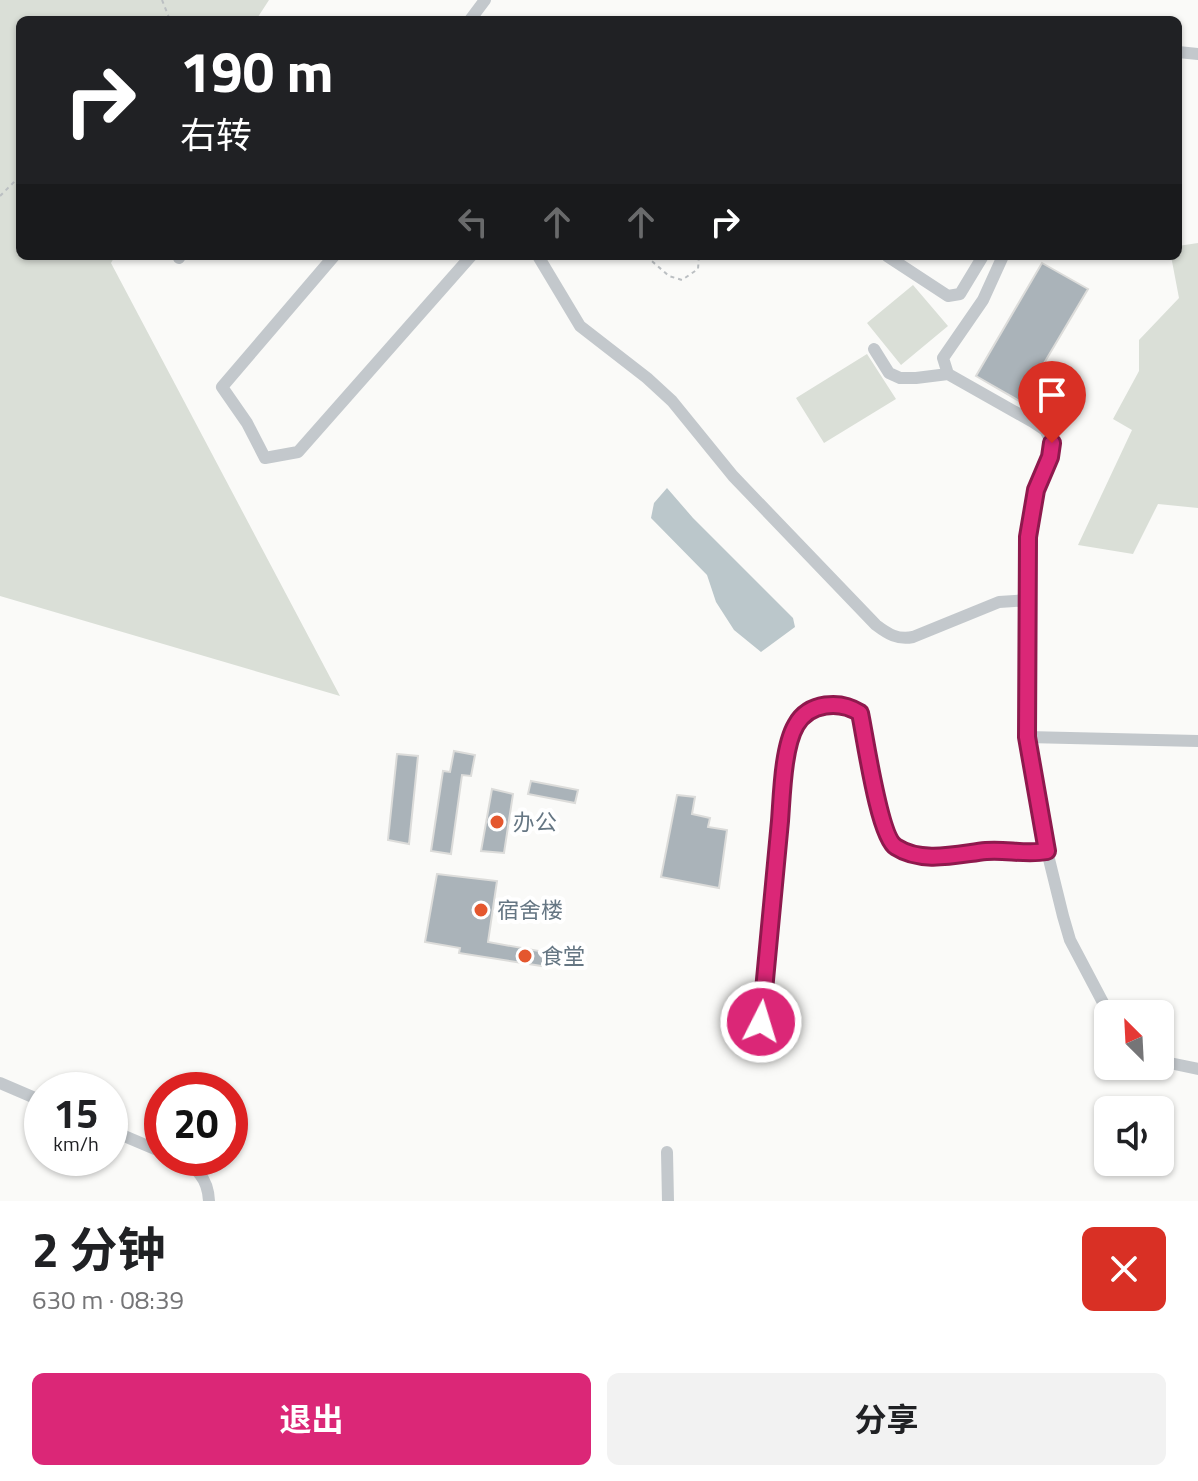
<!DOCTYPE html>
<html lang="zh">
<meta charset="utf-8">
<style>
body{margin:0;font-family:"Titillium Web","Noto Sans SC",sans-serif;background:#f2f2f2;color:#202124;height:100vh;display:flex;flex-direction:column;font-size:30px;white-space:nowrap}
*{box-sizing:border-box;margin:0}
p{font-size:26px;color:#757577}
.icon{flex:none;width:44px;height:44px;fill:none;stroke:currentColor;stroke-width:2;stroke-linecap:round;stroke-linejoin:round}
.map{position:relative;height:1201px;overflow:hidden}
.details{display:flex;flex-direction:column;background:#fff;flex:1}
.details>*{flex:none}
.top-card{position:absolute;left:16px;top:16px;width:1166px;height:244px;border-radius:12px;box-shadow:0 2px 6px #0004;background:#202124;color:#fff;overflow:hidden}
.needle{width:52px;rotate:336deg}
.tools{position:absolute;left:1094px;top:1000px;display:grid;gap:16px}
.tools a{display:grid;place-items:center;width:80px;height:80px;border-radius:12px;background:#fff;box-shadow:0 2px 6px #0004;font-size:40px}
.speed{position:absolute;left:24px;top:1072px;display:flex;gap:16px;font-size:40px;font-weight:700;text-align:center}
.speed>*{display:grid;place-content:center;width:104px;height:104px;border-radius:50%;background:#fff;box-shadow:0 2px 6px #0004;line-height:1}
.speed small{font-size:20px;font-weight:400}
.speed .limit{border:12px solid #d22;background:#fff;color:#111}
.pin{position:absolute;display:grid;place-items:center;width:68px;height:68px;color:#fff;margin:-82px -34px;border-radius:50% 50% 50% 0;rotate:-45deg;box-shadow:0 0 8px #0007}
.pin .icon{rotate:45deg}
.me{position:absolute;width:88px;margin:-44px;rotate:5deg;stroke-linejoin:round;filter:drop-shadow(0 0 6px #0008)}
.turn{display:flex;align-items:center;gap:28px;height:168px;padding:0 32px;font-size:36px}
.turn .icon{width:104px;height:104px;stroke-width:2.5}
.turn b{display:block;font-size:56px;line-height:68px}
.lanes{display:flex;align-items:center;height:76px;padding:0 32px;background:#0003;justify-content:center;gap:40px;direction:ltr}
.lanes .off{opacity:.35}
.round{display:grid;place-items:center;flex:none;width:84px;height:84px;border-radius:12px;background:#f2f2f2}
.head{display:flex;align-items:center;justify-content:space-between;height:136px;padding:0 32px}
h1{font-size:48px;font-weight:700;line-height:60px}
.cta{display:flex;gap:16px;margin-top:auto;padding:16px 32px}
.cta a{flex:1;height:92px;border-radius:12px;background:#db2777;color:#fff;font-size:32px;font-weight:700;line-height:92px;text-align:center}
.cta a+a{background:#f2f2f2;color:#202124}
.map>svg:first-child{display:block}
</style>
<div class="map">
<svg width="1198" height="1201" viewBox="0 0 1198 1201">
<rect width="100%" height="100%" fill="#fafaf8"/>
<!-- green -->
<path fill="#dadfd7" d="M0 0H269L256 20H20V256H115L111 263 340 696 0 596Z
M1198 243V508L1158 504 1133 554 1078 545 1132 430 1113 419 1139 371V340L1179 298 1171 256H1178V246Z
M913 285 948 326 901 365 867 323Z
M867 354 896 399 824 443 796 398Z"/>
<!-- water -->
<path fill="#bbc7cb" d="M667 488 693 518 793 618 795 627 761 652 734 630 716 602 707 575 651 518 654 503Z"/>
<!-- building -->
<path fill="#aab3b9" stroke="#dcdcda" stroke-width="2" d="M1042 263 1088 289 1021 402 976 376Z
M454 751 475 755 471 776 462 775 451 854 431 851 443 771 450 772Z
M397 754 418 756 409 844 388 840Z
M531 781 578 790 575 803 528 794Z
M492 789 513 794 504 853 481 851Z
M677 795 695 797 692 814 710 818 708 827 727 830 719 888 661 877Z
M437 874 497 881 488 942 550 953 548 967 459 953 460 948 425 942Z"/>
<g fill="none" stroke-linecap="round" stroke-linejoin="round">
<!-- path -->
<path stroke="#bbbfc2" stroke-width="2" stroke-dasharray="4 4" stroke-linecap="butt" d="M162 0 170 20
M0 196 20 176
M646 256 669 276 682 280 698 269 699 256"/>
<!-- minor -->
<path stroke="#c3c8cc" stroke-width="12" d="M470 20 485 0
M1178 52 1198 54
M334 256 222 387 247 423 265 458 298 452 471 256
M538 256 580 326 647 378 672 401 733 476 876 625C888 634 897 640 913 637L999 602 1029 600
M887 256 948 296 960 294 983 256
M179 258 180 256
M874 349 889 373 900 378H916L948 374 1033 422 1045 430 1052 443 1050 457 1036 490 1028 537 1027 737 1047 851 1063 916 1070 940 1109 1014
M948 374 943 358 983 300 1003 256
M1027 737 1198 741
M758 1053 785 770C788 757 789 740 794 727 805 702 840 700 860 713 864 736 879 837 896 847 922 863 957 854 986 851 1006 849 1025 855 1047 851
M1160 1061 1198 1069
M0 1083 42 1101
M110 1130 162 1152
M667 1152 668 1201
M176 1158C196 1166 208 1178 209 1201"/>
</g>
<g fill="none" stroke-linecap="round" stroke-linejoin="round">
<!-- route casing -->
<g stroke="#8e194d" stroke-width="20">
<path id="route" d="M761 1022C767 955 774 888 780 821 782 795 783 747 796 725 809 702 840 700 860 713 865 736 879 837 896 847 922 864 958 854 986 851 1006 849 1025 855 1047 851L1027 737 1028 537 1036 490 1050 457 1052 443"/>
</g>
<!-- route -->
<use href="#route" stroke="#db2777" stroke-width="14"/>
</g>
<!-- markers -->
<g fill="#e4572e" stroke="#fff" stroke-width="3">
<circle cx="497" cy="822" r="8"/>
<circle cx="481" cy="910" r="8"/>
<circle cx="525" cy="956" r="8"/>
</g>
<g text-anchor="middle" stroke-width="8" stroke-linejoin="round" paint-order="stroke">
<!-- poi labels -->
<g font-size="22" fill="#657683" stroke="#fff" text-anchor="start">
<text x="513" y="830">办公</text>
<text x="497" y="918">宿舍楼</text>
<text x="541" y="964">食堂</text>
</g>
</g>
</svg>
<div class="tools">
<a><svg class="needle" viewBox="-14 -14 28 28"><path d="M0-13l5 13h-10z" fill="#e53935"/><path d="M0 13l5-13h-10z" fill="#757577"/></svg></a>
<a><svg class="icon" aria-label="sound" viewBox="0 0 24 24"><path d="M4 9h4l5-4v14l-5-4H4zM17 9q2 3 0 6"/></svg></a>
</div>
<div class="speed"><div>15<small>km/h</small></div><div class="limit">20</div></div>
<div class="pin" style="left:1052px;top:443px;background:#d93025"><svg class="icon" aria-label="arrive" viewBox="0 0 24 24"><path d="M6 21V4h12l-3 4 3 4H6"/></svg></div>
<svg class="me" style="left:761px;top:1022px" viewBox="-20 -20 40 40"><circle r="17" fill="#db2777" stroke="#fff" stroke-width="3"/><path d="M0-11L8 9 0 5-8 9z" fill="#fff"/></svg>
<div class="top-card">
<div class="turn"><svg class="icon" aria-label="right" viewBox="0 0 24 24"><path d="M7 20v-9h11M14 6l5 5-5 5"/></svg><div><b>190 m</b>右转</div></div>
<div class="lanes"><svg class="icon off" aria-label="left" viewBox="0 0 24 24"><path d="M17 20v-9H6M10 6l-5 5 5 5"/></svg><svg class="icon off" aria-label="ahead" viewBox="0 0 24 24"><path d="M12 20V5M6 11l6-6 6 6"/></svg><svg class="icon off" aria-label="ahead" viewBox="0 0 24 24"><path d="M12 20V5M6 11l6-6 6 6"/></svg><svg class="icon" aria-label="right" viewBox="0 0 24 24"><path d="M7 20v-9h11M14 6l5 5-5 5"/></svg></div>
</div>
</div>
<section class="details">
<div class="head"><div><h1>2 分钟</h1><p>630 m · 08:39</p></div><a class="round" style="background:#d93025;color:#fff"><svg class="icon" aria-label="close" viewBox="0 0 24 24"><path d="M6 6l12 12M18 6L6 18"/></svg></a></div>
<div class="cta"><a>退出</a><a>分享</a></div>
</section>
